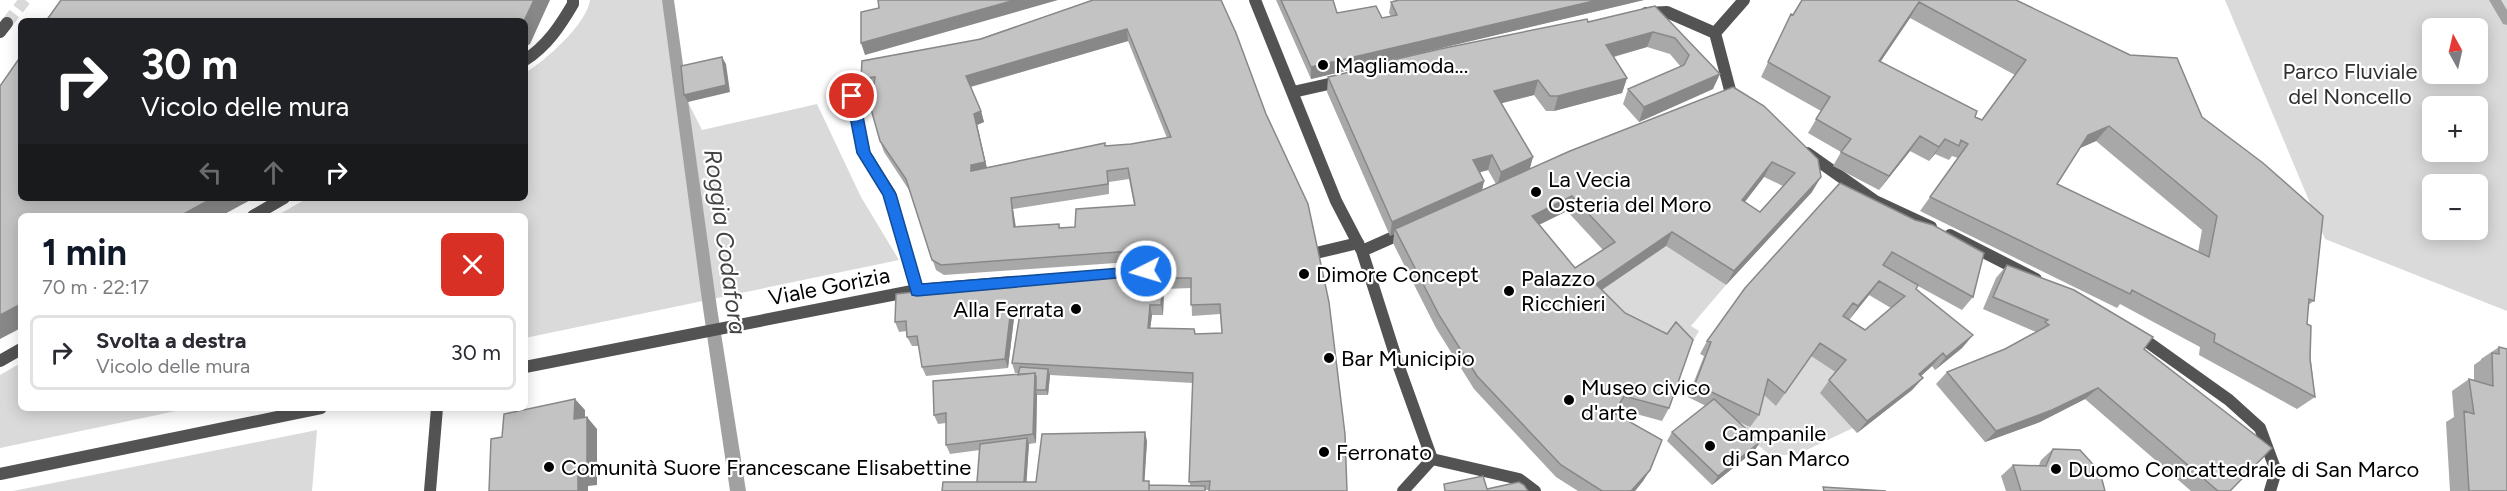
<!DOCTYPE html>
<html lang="it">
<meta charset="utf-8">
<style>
body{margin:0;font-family:Figtree,sans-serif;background:#f2f2f3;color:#2b2b33;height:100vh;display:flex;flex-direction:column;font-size:22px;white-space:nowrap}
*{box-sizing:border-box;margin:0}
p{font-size:20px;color:#7c7c81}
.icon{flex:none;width:33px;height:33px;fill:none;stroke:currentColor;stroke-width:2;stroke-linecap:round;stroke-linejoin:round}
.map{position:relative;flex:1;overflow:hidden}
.side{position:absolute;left:18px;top:213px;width:510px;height:198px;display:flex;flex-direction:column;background:#fff;border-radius:9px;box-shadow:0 3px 15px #0003}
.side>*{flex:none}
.hud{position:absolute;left:18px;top:18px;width:510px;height:183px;border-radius:9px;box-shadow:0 3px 15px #0003;background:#202124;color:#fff;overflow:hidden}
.needle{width:39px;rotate:352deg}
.buttons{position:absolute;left:2422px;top:18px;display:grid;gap:12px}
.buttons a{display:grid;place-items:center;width:66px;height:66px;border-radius:9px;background:#fff;box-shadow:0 3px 15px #0003;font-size:30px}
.pin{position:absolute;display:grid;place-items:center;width:51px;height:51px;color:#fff;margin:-26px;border:3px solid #fff;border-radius:50%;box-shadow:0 2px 6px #0007}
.me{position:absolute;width:66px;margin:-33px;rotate:265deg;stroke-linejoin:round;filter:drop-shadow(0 0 4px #0008)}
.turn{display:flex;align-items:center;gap:21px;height:126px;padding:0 24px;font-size:27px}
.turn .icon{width:78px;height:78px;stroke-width:2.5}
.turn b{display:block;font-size:42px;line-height:51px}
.lanes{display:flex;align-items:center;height:57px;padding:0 24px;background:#0003;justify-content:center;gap:30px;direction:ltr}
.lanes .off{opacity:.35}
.round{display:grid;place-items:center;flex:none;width:63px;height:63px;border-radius:9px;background:#f2f2f3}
.overview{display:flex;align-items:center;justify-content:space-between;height:102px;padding:0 24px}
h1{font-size:36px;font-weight:700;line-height:45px;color:#111827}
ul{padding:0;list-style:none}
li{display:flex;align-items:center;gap:18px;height:75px;margin:0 12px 9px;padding:0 12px;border:3px solid #e1e1e2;border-radius:9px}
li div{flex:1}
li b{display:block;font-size:22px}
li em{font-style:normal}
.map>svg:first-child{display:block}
</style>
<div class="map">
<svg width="2507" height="491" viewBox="0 0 2507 491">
<rect width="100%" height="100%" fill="#fff"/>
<!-- green -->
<path fill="#dadada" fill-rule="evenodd" d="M590 0H670L688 102 702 130 817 104 861 197 899 260 525 338V216H276L308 198H525V73C545 61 587 24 590 0Z
M2225 0H2507V311L2325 239ZM2433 28H2478V74H2433ZM2433 106H2478V152H2433ZM2433 184H2478V230H2433Z
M1666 246 1726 285 1691 326 1699 331 1686 353 1591 297Z
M1811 356 1836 373 1853 428 1798 454 1771 456 1759 446 1737 421 1750 427 1760 391 1776 405Z
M21 363V408H190L0 448V375Z
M317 430 312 491H13Z"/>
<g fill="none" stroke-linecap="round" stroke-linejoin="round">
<!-- stream -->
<path fill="#a1a1a1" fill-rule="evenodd" d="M662 0H674L717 308 746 491H730L703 308Z
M2489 0H2501L2507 10V25L2503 24Z"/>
<!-- street-tunnel -->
<path stroke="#d9d9d9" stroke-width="12" stroke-dasharray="12 6" stroke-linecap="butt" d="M7 23 25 0"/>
<!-- lane -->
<path stroke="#535353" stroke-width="12" d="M525 60C547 46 560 26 573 4V0
M853 96 864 153 890 194 917 290 1013 282
M253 216 284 198
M1316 253 1358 243
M0 361 21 349"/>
<!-- street -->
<path stroke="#535353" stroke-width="12" d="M1255 0 1336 201 1362 251 1399 367 1432 459
M1646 13 1667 12 1715 33
M0 32 7 23
M1730 90 1715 33 1744 0
M1293 92 1342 81
M1807 153 1875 201 1931 227
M1950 235 2036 279
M1362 251 1407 231
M2135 333 2229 400 2260 428 2276 471 2270 491
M525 367 917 290
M1432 459 1519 479 1535 491
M0 474 321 408
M430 491 437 408
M1403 491 1432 459"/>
</g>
<!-- wall -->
<path fill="#a8a8a8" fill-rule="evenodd" d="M1093 0 1266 114 1209 490 977 482 980 450 950 454 946 445V423L938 424 934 415 1018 375 1019 373H1015L1012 363 1019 317 1014 318 1008 368 926 376 922 367 919 346H912L907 337V331L899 332 895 322 1144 271V261L944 275 936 270 909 190 884 152 880 141 874 89 865 90 861 79ZM1128 41 1167 138 1131 144 1106 146 987 168 977 125 984 122 981 111 971 87ZM1129 179 1134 205 1075 227 1060 228 1059 224 1016 227 1013 209 1109 194V182ZM1191 288 1192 316 1220 314 1222 333 1195 334 1150 328 1152 315H1163L1164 289ZM1050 375 1193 383 1190 485H1149V481H1144L1147 441 1036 482H1026L1029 444 1036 443 1037 395H1048Z
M1276 0H1333L1337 13 1382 18 1391 16 1389 13 1391 2 1399 0H1644L1351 69 1588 22 1655 6 1713 89 1639 122 1623 104 1628 89 1681 67 1670 54 1647 47 1614 57 1627 78 1622 93 1554 111H1546L1534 95 1501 103 1529 169 1733 87 1812 192 1726 285 1666 246 1602 290 1669 408 1662 421 1618 409 1615 414 1650 470 1643 481 1635 491H1578L1556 477 1474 389 1436 328 1393 243 1394 234 1390 236 1327 92 1328 77 1349 72V70L1311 79ZM1488 170 1496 184 1482 190 1484 181 1480 172ZM1764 177 1783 186 1760 212 1745 202ZM1567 211 1603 250 1575 268 1539 225Z
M1802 0H2016L2202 117 2314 301 2308 305 2307 324 2315 397 2297 409 2199 355 2200 347 2120 304 2117 308 1920 211 1958 158 1952 156 1949 160 1935 154 1929 161 1910 151 1879 190 1833 166 1841 152 1808 133 1821 111 1761 77 1791 14 1793 15ZM1910 18 2015 75 1982 120 1975 117 1880 62ZM2096 141 2202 230 2198 252 2057 184 2079 148Z
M1840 183 1973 297 1962 310 1918 286 1916 289 1973 335 1962 348 1935 370 1932 366 1921 376 1923 378 1912 390 1857 433 1820 393 1835 372 1811 356 1776 406 1764 395 1759 415 1750 427 1739 422 1760 442 1754 451 1712 485 1667 441 1672 432 1706 406 1688 397 1704 356 1700 354 1707 341ZM1869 295 1891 308 1865 330 1849 320Z
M2007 265 2144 349 2230 491H2191L2085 399 2040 422 1985 442 1936 384 1947 372 2005 349 2036 332 1983 309 1996 278Z
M2499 347 2507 491H2450L2446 422 2454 417 2452 391 2469 379 2474 380V365L2481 360V359Z
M2053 449 2105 491H2006L2001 476 2013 465H2039L2041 460Z"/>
<!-- shaded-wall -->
<path fill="#888" d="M534 0H550L530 44 525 47V21H524Z
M1015 0H1058L865 55 861 43Z
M1598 0H1644L1311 79V67Z
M1919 2 1910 18 1871 76 1879 61Z
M1127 29 1128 41 969 87 966 76Z
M1653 32 1647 47 1601 60 1606 45Z
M722 57 726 64 730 92 688 102 684 95Z
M1720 74 1713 89 1639 122 1644 107Z
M1627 78 1622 93 1554 111 1558 96Z
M1538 80 1534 95 1491 106 1494 91Z
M981 111 984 122 977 125 988 173 971 171 974 114Z
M2109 126 2096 141 2076 150 2088 135Z
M1920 136 1910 151 1879 190 1889 176Z
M1945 139 1935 154 1929 161 1939 147Z
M1492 155 1488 170 1470 175 1473 160Z
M1533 157 1529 172 1497 187 1501 172Z
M1772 162 1764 177 1735 214 1742 200Z
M1821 177 1812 192 1726 285 1734 271Z
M1484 181 1481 195 1395 229 1394 234 1390 236 1392 222Z
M1572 196 1567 211 1528 230 1532 216Z
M213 198H254L221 216H180Z
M1011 198 1013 209 1017 237 1014 227Z
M1672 232 1666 246 1591 297 1596 284Z
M1163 278 1164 289 1163 315 1161 305Z
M1879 281 1869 295 1849 320 1858 306Z
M21 304V328L0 339V315Z
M1150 305 1152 315 1149 338 1148 328Z
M1011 308 1014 318 1008 368 1005 359Z
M1973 335 1962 348 1935 370 1946 357Z
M1943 353 1932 366 1909 387 1919 374Z
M1048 369 1050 375 1048 395 1046 390Z
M1035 373 1038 383 1036 390 1037 395 1036 443 1033 434Z
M1923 378 1912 390 1857 433 1867 421Z
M2098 388 2085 399 2040 422 1985 442 1996 431Z
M1624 396 1618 409 1608 425 1614 413Z
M575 399 585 410V431L574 419Z
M587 417 597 429V485L588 486V491H578V476Z
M1145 432 1147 441 1144 490 1143 481Z
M1027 438 1029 444 1026 490 1024 485Z
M1760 442 1754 451 1712 485 1718 476Z
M1650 470 1643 481 1635 491H1631Z"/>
<!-- building -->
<path fill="#c3c3c3" stroke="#888" stroke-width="1.5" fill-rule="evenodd" d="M61 0H534L524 21H46Z
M878 0H1015L861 43V12L879 8Z
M1093 0H1221L1236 33 1266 114 1308 204 1329 302 1345 434 1347 491H1209L1210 481 1189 482 1193 373 1012 363 1021 307 1011 308 1005 359 922 367 917 336 907 337 906 321 895 322 896 294 1028 280V277L1144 271 1145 250 941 265 932 260 906 179 880 141 871 109 875 77 861 79 862 61 981 39ZM1127 29 1171 137 1131 144 1105 146V143L971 171V165L985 162 974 114 981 111 966 76ZM1128 168 1135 205 1076 209 1075 227 1059 228V224L1014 227 1011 198 1108 184 1107 171ZM1163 278H1191V305L1220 304 1222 333 1195 334 1194 329 1148 328 1150 305H1161Z
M1281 0H1333L1337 13 1376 6 1382 18 1397 15 1391 2 1399 0H1598L1311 67Z
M1802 0H2016L2130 55 2177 58 2202 117 2263 163 2323 216 2314 301 2309 299 2307 324 2311 326 2310 359 2315 397 2214 342 2215 334 2132 290 2130 294 1930 197 1968 144 1961 140 1959 146 1945 139 1939 147 1920 136 1889 176 1841 152 1851 139 1816 119 1830 97 1768 62 1791 14 1793 15ZM1919 2 2026 60 1982 120 1975 117 1977 111 1879 61ZM2109 126 2217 216 2209 257 2057 184 2088 135Z
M1655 6 1720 74 1644 107 1628 89 1684 65 1689 55 1675 38 1653 32 1606 45 1627 78 1558 96H1550L1538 80 1494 91 1533 157 1501 172 1492 155 1473 160 1484 181 1392 222 1328 77 1350 72 1349 70 1440 49 1587 19 1588 22Z
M21 56V198H213L180 216H21V304L0 315V86Z
M722 57 726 85 684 95 681 66Z
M1733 87 1764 106 1818 159 1821 177 1734 271 1672 232 1596 284 1625 313 1667 334 1676 322 1693 340 1669 408 1624 396 1614 413 1662 440 1650 470 1631 491H1602L1561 465 1477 376 1439 315 1395 229 1570 151ZM1772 162 1795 173 1760 212 1742 200ZM1572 196 1615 242 1575 268 1532 216Z
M1840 183 1915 220 1933 225 1984 253 1973 297 1892 252 1883 265 1918 285 1916 289 1973 335 1946 357 1943 353 1919 374 1923 378 1867 421 1829 380 1846 360 1820 343 1785 393 1768 379 1759 415 1695 384 1711 342 1707 341 1745 288ZM1879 281 1905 296 1865 330 1843 316 1853 303 1858 306Z
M2007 265 2074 290 2153 337 2144 349 2272 448 2230 491H2218L2098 388 2052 410 1996 431 1947 372 2005 349 2049 325 2045 322 2048 320 1993 297Z
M2499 347 2507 349V491H2469L2464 411 2474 414 2469 379 2493 386 2492 353 2499 354Z
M1020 367 1048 369 1046 390H1036V377L1035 373 1018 375Z
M1035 373 1033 434 946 445V413L934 415 933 381Z
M575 399 574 419 587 417V474L578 476V491H489L491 439 502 437 504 414Z
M1714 399 1760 442 1718 476 1672 432Z
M1145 432 1143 481H1149V491H942L943 482H1036L1042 434Z
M1027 438 1024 482H977L980 444Z
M2053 449 2080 450 2100 472 2105 491H2021L2013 465 2046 466Z
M1483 476 1487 489 1519 482 1524 485 1528 491H1445L1444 484Z
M1149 485 1205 486V491H1149Z
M1823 487 1886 491H1824Z"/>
<!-- route -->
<path fill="#1a73e8" stroke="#114b97" stroke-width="1.5" d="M852 91 859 96 870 152 896 194 922 284 1146 266 1150 267 1152 271 1150 275 917 296 912 295 883 195 857 153 846 96Z"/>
<!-- markers -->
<g fill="#000" stroke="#fff" stroke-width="2">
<circle cx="1323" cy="65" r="6"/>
<circle cx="1536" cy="192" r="6"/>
<circle cx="1304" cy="274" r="6"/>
<circle cx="1509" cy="291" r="6"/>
<circle cx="1076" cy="309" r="6"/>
<circle cx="1329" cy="358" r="6"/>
<circle cx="1569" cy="400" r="6"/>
<circle cx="1710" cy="446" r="6"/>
<circle cx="1324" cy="452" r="6"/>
<circle cx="549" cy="467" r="6"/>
<circle cx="2056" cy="469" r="6"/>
</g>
<g text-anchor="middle" stroke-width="4.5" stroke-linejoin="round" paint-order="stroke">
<!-- poi labels -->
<g font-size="22" fill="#000" stroke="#fff" text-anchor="start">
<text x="1335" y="73">Magliamoda...</text>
<text x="1548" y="187">La Vecia<tspan x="1548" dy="25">Osteria del Moro</tspan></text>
<text x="1316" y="282">Dimore Concept</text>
<text x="1521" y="286">Palazzo<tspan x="1521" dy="25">Ricchieri</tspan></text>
<text x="1064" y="317" text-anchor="end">Alla Ferrata</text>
<text x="1341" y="366">Bar Municipio</text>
<text x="1581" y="395">Museo civico<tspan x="1581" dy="25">d'arte</tspan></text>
<text x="1722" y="441">Campanile<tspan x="1722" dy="25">di San Marco</tspan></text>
<text x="1336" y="460">Ferronato</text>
<text x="561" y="475">Comunità Suore Francescane Elisabettine</text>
<text x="2068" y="477">Duomo Concattedrale di San Marco</text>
</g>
<!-- park labels -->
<g font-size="22" fill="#313131" stroke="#fff">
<text x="2350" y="79">Parco Fluviale<tspan x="2350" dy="25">del Noncello</tspan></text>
</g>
<!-- street labels -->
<g font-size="22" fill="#000" stroke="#fff">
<text transform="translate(829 286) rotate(-11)" y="8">Viale Gorizia</text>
</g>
<!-- water labels -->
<g font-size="24" font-style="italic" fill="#424242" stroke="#fff">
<text transform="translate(725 242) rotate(82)" y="8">Roggia Codafora</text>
</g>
</g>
</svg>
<div class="buttons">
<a><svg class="needle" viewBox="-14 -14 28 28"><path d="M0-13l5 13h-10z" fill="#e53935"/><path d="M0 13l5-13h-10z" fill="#7c7c81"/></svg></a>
<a>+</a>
<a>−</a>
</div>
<div class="pin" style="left:852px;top:96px;background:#d93025"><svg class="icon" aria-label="arrive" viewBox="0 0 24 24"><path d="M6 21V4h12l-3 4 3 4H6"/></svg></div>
<svg class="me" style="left:1146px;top:271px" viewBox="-20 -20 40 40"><circle r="17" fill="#1a73e8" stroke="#fff" stroke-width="3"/><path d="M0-11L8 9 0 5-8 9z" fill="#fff"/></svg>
<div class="hud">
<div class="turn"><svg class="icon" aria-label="right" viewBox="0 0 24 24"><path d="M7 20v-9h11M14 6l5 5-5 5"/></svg><div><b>30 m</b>Vicolo delle mura</div></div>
<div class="lanes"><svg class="icon off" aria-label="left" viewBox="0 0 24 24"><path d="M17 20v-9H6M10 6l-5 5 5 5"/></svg><svg class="icon off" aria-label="ahead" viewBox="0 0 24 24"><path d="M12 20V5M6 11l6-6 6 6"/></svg><svg class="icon" aria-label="right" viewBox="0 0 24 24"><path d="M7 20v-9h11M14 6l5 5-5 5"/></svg></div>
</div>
<section class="side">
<div class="overview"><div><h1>1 min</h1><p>70 m · 22:17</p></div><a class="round" style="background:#d93025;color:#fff"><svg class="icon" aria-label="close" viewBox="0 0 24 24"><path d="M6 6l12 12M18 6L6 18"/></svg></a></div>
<ul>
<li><svg class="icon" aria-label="right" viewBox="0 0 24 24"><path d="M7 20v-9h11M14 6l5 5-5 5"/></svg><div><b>Svolta a destra</b><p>Vicolo delle mura</p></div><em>30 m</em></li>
</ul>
</section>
</div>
